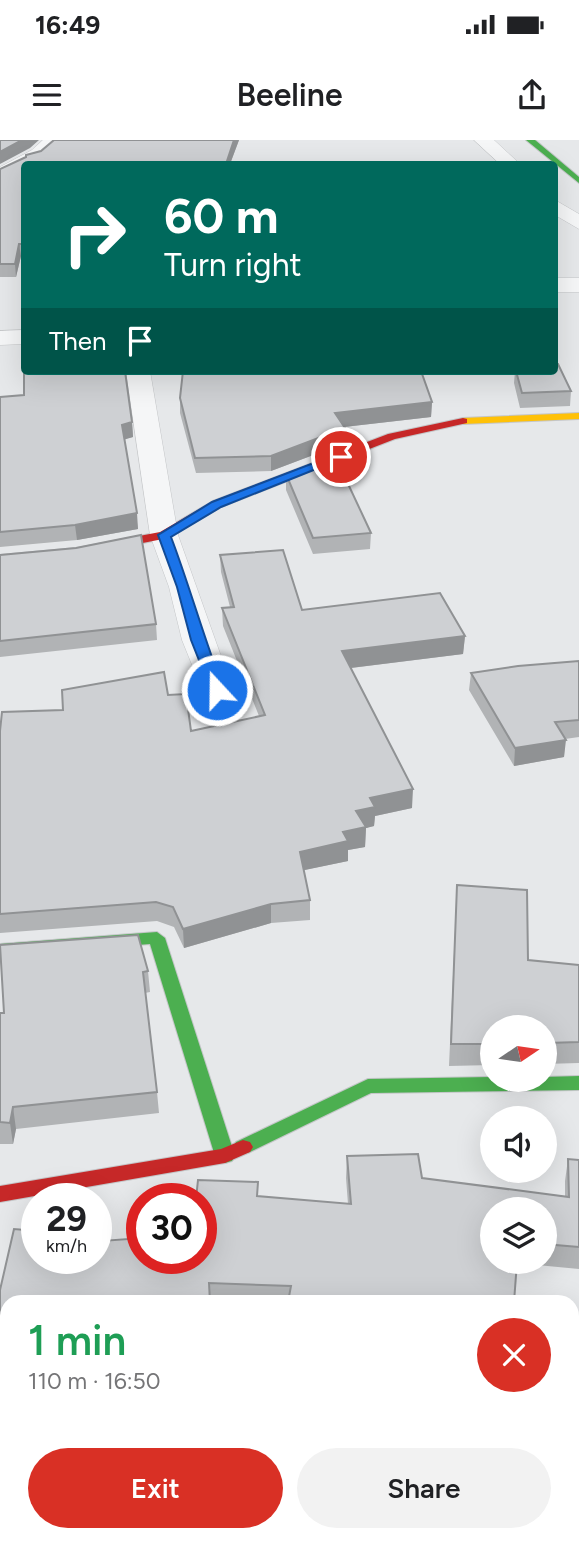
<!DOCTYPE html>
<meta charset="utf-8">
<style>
body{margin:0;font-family:Figtree,sans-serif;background:#f2f2f2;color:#202124;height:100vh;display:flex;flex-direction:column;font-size:26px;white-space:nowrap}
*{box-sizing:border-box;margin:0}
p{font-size:23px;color:#757577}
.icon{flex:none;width:38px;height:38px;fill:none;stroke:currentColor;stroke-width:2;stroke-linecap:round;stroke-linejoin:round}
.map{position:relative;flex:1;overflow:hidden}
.panel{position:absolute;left:0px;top:1155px;width:579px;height:247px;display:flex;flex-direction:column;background:#fff;border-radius:21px 21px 0 0;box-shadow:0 7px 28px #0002}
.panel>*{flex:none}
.banner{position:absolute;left:21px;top:21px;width:537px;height:214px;border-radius:7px;box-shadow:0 7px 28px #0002;background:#00695c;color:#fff;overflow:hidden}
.needle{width:46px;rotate:77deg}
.buttons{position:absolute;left:480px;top:875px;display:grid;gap:14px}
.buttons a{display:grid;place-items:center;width:77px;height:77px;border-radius:50%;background:#fff;box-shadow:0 7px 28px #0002;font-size:35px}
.speed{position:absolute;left:21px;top:1043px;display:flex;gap:14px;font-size:35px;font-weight:700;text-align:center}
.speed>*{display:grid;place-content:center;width:91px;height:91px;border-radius:50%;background:#fff;box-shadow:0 7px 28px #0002;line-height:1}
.speed small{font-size:18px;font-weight:400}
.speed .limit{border:10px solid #d22;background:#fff;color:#111}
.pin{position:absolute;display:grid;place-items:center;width:60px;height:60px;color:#fff;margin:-30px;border:4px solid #fff;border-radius:50%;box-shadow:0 2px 7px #0007}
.me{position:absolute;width:77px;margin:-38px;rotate:339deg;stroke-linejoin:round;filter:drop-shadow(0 0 5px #0008)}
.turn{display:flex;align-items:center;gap:24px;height:147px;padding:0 28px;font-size:32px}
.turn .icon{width:91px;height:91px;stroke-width:2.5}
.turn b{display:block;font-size:49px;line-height:60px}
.then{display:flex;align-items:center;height:66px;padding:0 28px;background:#0003;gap:14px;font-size:26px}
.round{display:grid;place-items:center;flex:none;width:74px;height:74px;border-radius:37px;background:#f2f2f2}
.headline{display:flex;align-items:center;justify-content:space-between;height:119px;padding:0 28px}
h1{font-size:42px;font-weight:600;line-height:52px;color:#1e9e55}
.button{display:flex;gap:14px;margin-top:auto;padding:14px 28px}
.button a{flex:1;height:80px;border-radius:42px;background:#d93025;color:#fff;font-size:28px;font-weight:600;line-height:80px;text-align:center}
.button a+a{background:#f2f2f2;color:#202124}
.status{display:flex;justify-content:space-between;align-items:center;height:49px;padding:0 35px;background:#fff;direction:ltr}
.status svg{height:19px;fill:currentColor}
header{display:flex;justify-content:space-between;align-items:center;height:91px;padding:0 28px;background:#fff;font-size:32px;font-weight:600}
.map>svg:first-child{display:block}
</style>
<div class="status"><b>16:49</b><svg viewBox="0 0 49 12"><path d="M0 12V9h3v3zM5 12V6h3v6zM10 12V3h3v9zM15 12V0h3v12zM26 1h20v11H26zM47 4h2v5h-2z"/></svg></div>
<header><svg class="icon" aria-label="menu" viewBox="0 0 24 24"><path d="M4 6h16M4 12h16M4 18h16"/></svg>Beeline<svg class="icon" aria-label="share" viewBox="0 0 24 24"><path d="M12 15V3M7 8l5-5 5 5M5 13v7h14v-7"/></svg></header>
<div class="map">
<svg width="579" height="1401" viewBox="0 0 579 1401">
<rect width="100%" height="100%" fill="#e6e8ea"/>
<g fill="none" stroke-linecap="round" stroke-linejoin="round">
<!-- street casing -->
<g stroke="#c4c6c8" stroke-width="1">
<path id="street" d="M43 0H62C52 13 41 24 24 24V29L0 41V27L32 10Z
M474 0H494L520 24H500Z
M555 60 579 74V89L555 75Z
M555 138H579V152H555Z
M24 190V204L0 205V191Z
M126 231H150L178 395 233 550 229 557 217 560 205 557 182 500 169 447 150 395Z"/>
</g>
<!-- fast casing -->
<g stroke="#c4c6c8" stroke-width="2">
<path id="fast" d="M526 0H535L579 37V43Z
M157 792 165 798 235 1016 232 1021 225 1023 218 1021 215 1016 150 804 0 816V804Z
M579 936V950L371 953 250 1012 243 1014 236 1012 233 1007 236 1002 368 939 492 937V940H544V937Z"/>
</g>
<!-- slow casing -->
<g stroke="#c4c6c8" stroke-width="2">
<path id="slow" d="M579 273V279L463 284 458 281 463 278Z"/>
</g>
<!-- jam casing -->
<g stroke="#c4c6c8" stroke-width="2">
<path id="jam" d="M463 278 467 279V283L395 299 221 367 168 398 77 416 0 423V415L77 408 160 392 213 361 388 294Z
M243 1000 250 1002 253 1007 250 1012 225 1023 0 1062V1046L221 1009Z"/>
</g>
<!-- street -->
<use href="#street" fill="#f5f6f7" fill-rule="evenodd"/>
<!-- fast -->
<use href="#fast" fill="#4caf50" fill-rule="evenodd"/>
<!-- slow -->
<use href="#slow" fill="#ffc107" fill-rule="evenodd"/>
<!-- jam -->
<use href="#jam" fill="#c62828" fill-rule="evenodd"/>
</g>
<!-- wall -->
<path fill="#b1b3b5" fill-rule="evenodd" d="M54 0H239L230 24H24V116H21L16 137H0V29L26 17V15L41 11Z
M515 231H555L571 251 570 266 520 268 514 243Z
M0 257 132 282 133 297 124 299 138 389 77 400 0 407Z
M180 258 432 262 431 277 344 287 345 303 271 331 196 333 180 273Z
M286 334 371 393 370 409 313 414 286 350Z
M0 415 156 484 157 500 0 517Z
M220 415 302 470 465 496 463 514 351 528 412 668 375 676 374 686 366 688 365 707 348 710V721L304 730 310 760V780L271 783 184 808 174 787 157 781 0 793V591L63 570 168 555 191 591 259 576 223 486 222 468 230 467 221 432Z
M579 521V597L565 599 564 617 514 626 469 550 471 533Z
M457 745 528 820 579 825V923L544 924V887H492V925L449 926Z
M0 805 148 831 150 852 145 853 157 952 159 973 16 989 13 1004H0V873H4Z
M347 1016 422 1038 565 1057V1041L568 1019 579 1020V1129L516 1123 514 1162H7V1271L0 1272V1150L37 1118 105 1082 107 1100 201 1118 258 1042V1056L348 1064 346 1038ZM544 1069V1122H492Z"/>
<!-- shaded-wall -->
<path fill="#909294" d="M22 0H39L30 8 0 24V12Z
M234 0H239L230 24H226Z
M19 104 21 116 16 137 15 124Z
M432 262 431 277 335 288V273Z
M132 282 133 297 123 300 122 285Z
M345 288V303L271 331V316Z
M137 373 138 389 77 400 75 385Z
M465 496 463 514 342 529V511Z
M566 600 564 617 514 626 515 608Z
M413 649 412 668 375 676 374 686 366 688 365 707 348 710V721L300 731V712L343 692 356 671 370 658Z
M271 764V783L184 808 183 789Z
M13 967 16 989 13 1004 10 983Z
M105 1082 108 1104 102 1101Z"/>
<!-- building -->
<path fill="#ced0d3" stroke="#909294" stroke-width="2" d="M0 0H22L0 12Z
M54 0H234L226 24H24V104H19L15 124H0V29L26 17V15L41 11Z
M555 224H558L571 251 522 253 516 231H555Z
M24 231H125L132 282 122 285 137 373 75 385 0 392V257L24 255Z
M183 231H421L432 262 335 273 345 288 271 316 195 318 180 258Z
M335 316 371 393 313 398 286 334Z
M141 395 156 484 0 501V415L76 408Z
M283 410 302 470 440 453 465 496 342 511 413 649 370 658 375 667 356 671 366 687 343 692 348 701 300 712 310 760 271 764 183 789 173 767 156 762 0 774V591L2 572 63 570 62 550 164 532 168 555 186 554 191 591 265 575 222 468 234 467 220 415Z
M579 521V580L555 582 566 600 515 608 471 533 518 526Z
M457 745 527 750 528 820 579 825V902L547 903 544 914V887H492V904H451Z
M138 795 148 831 143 832 157 952 13 967 10 983 0 982V873H4L0 805Z
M418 1014 422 1038 569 1057 568 1019 579 1020V1107L544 1104V1069H492V1122H517L514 1162H288L291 1146 209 1143 210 1162H7V1249L0 1250V1150L14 1089 37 1091V1118H96V1081L105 1082 102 1101 142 1098V1118H201V1059H196L198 1040 258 1042 257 1056 351 1064 347 1016Z
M7 1301V1395H225V1401H0V1328Z
M257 1395H488V1401H256Z"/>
<!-- route -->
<path fill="#1a73e8" stroke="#114b97" stroke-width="2" d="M337 314 346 317 221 367 171 397C190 447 204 499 224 550L222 553H212L191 500 177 447 158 395 212 362Z"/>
</svg>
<div class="buttons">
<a><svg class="needle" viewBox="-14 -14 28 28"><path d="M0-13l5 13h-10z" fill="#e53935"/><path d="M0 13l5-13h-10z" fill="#757577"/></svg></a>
<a><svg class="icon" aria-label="sound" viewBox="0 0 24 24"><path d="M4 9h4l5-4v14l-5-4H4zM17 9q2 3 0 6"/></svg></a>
<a><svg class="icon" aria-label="layers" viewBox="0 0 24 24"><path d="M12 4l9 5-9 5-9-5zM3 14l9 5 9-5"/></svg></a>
</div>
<div class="speed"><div>29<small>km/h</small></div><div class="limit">30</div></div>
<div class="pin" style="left:341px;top:317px;background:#d93025"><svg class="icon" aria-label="arrive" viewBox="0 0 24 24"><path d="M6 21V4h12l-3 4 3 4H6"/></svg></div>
<svg class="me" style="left:217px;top:550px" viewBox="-20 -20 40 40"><circle r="17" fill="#1a73e8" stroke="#fff" stroke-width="3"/><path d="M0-11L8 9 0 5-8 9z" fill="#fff"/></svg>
<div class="banner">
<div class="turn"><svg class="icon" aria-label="right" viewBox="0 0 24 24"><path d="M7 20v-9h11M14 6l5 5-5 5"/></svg><div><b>60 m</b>Turn right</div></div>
<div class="then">Then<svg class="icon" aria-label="arrive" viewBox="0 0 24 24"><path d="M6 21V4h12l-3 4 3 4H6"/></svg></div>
</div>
<section class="panel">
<div class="headline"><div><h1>1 min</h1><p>110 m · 16:50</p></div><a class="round" style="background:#d93025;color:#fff"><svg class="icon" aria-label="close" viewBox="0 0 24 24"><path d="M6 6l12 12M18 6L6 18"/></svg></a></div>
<div class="button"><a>Exit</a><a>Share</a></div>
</section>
</div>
